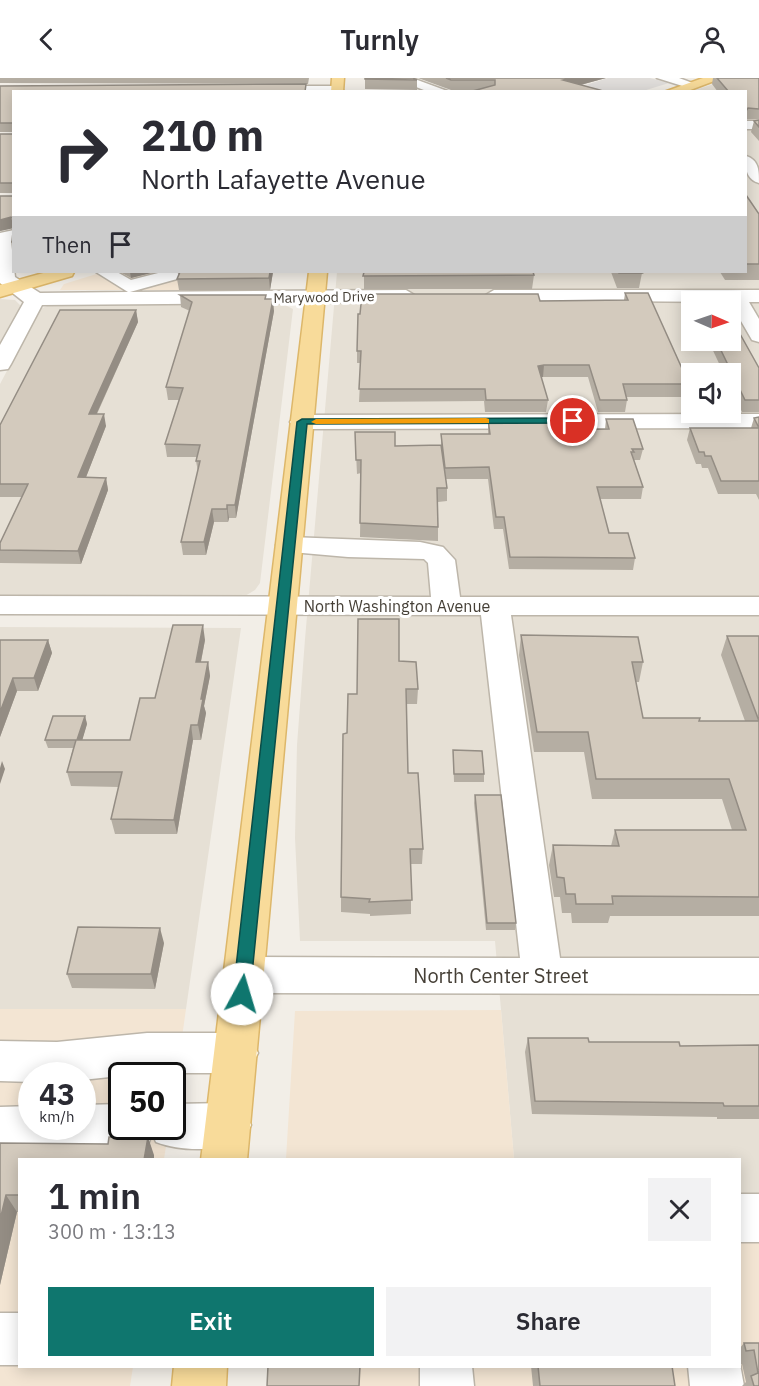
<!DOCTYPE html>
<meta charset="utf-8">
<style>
body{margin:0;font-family:"IBM Plex Sans",sans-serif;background:#f2f2f3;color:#2b2b33;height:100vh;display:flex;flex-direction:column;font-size:22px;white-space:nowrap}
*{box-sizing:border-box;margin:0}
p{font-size:20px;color:#7c7c81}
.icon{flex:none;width:33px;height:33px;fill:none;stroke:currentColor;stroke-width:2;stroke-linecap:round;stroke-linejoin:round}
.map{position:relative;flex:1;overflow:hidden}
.panel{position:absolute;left:18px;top:1080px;width:723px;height:210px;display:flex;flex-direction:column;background:#fff;border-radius:0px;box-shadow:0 3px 15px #0003}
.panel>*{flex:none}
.hud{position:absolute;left:12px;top:12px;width:735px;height:183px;border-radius:0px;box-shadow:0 3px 15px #0003;background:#fff;color:#2b2b33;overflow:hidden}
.needle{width:39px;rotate:92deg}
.tools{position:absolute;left:681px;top:213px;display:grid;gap:12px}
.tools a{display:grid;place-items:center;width:60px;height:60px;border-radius:0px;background:#fff;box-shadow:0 3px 15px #0003;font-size:30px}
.speed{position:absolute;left:18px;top:984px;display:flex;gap:12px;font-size:30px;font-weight:700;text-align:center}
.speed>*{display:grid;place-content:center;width:78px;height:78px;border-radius:50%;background:#fff;box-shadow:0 3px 15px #0003;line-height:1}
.speed small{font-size:15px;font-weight:400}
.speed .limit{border:3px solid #111;border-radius:9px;background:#fff;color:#111}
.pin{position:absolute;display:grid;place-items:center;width:51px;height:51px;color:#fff;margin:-26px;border:3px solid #fff;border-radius:50%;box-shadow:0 2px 6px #0007}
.me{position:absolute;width:66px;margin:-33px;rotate:6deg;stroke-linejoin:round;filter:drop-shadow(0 0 4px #0008)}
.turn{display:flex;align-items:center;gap:21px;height:126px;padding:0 30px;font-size:27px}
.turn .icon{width:78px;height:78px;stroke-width:2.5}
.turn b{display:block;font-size:42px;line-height:51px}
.then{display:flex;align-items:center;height:57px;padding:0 30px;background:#0003;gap:12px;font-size:22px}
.round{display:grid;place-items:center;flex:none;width:63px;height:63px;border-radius:0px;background:#f2f2f3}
.head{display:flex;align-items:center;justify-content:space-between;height:102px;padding:0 30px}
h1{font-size:36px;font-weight:600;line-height:45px}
.primary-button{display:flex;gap:12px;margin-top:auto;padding:12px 30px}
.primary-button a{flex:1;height:69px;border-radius:0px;background:#0f766e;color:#fff;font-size:24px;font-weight:600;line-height:69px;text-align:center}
.primary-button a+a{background:#f2f2f3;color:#2b2b33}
header{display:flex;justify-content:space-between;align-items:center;height:78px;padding:0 30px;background:#fff;font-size:27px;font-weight:600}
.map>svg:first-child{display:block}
</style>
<header><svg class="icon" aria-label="back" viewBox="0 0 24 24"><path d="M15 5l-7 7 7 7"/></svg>Turnly<svg class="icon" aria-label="person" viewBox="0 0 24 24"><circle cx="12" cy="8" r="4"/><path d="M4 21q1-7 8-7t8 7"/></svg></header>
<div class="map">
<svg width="759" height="1308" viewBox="0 0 759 1308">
<rect width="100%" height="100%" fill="#f2eee7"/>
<!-- residential -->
<path fill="#e6e0d5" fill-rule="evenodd" d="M733 0H759V1121H740V1082L514 1081 495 863H300L295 760 297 667 305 561 337 194H746V14L695 12ZM692 224H730V262H692ZM692 296H730V334H692Z
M0 221 15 222 21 228 0 265Z
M52 226H283L293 231 260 505 255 512 245 518 230 520 0 519V306L40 231Z
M0 549 241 550 186 931H0Z"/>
<!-- commercial -->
<path fill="#f3e5d3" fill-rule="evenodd" d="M103 194H269L191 199 185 212H60L64 206Z
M0 931H186L173 1023 172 998H122V1048L169 1049 164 1081 20 1082V1288L133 1289 130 1308H0ZM32 998H82V1048H32Z
M501 932 514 1081H286L295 933Z
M740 1121H759V1308H273L274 1288H740Z"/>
<!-- parking -->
<path fill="#e1dedb" d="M608 0H650L669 5 643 13 577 14 592 9 586 7Z"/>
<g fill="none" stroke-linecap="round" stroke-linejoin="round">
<!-- minor casing -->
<g stroke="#bdb6aa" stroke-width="3">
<path id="minor" d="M393 0H412L450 14H429Z
M657 0H679L698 7 692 11Z
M263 8H337L343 12 258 14V9Z
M746 43H759V51H746Z
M746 78C759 82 759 93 759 105 746 102 745 89 746 78Z
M14 152V162L11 163 15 199 40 215 128 214 96 194H117L131 202 162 194H177L179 197 177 201 130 214 406 212 416 218 406 224 42 227 11 286 8 291 0 292V267L24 224 0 205V155Z
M494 212H759V224H749L759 241V264L752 262 730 224 487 222 484 218Z
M759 336V350L302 351 294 349 290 344 294 339 302 337Z
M290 459 420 464 443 469 455 482 460 519H759V537H511L560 880H759V916L244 915 230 910 224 897 230 884 244 879 520 880 481 537 0 536V518L431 519 428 485 424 481 348 479 280 473 276 467 280 461Z
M147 955H236L251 961 258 975 251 989 236 995H147L82 1002V998H32V1004L0 1003V963L57 964Z
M228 1025 244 1031 251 1047 244 1063C218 1073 182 1074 156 1064L152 1055 149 1064 133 1070 0 1073V1029L32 1028V1048H82V1027L122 1026V1048H172V1026Z
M740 1116H759V1164H740Z
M0 1235H20V1287H0Z
M740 1286 744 1308H690L688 1288H740Z
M420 1288H472L474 1308H420Z"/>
</g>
<!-- major casing -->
<g stroke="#ddb76a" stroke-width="3">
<path id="major" d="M332 0H344L343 14H331Z
M703 0H722L685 14H664Z
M47 194H74L72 198 0 219V207Z
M309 194H327L247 1082H201Z
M174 1288H227L226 1308H172Z"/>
</g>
<!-- minor -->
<use href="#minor" fill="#fff" fill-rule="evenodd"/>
<!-- major -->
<use href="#major" fill="#f8db9a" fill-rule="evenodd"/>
</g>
<!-- wall -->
<path fill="#b5aea3" d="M0 0H309L308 6 0 5Z
M365 0 417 2V12L365 11Z
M418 0H606L580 7 600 12V14H469L475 12H451Z
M713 0H759V41H746V14H718L712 6Z
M0 8 14 14V171L12 164 13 150 0 153 13 118V115H0V56H13V54H0Z
M759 42V63L751 54 754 43Z
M746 117 759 136V202H725L720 194H746Z
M120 194H155L131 200Z
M273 194 270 212H179L177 201Z
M364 194 534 197 532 211H364Z
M611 194H641L642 195 639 210H617Z
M625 215 689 306 686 319H627V322L625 334H598L588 299H541L548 322 546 334H485L484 323 359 324 361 285H357V273L540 223 624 222Z
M180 217 266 221 274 233 236 440H229L228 444H214L206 477H183L181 464 198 394 196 383 197 379H167L165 366 179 322H168L166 309 190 233 181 229Z
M136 232 138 244 97 336 106 348 86 399 106 400 108 412 81 486 0 485V465L22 419H0V347Z
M708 262H730L759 290V334H742L730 310V296H724Z
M759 339V422L756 416H718L708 390H702L701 386H696L687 362 690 350H751L754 340Z
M488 341 555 352 605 351 606 341 643 371 640 382H634L643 409 641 421H600L609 455 635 480 633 492 509 491 503 451H494L488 401H446L447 410V423L438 424V463L360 459 361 395 357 396 355 354 395 368 441 367V356H488Z
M521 557 643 584 639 604H636L643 640 699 643H745L721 577 727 558H759V838H610L608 845H572L571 835H562L560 819H554L549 787 553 767 611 768 615 752H732L722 721H592L584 674H534L519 577Z
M0 562H48L52 575 38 613H17L0 659Z
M205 562 201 584H208L210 598 204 628 206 635 201 662H193L177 756H115L111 741 119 709 71 708 67 694 73 670H48L45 662 85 638 87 646 82 662H130L155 620Z
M399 583 418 611 417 626H406L408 695 423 771 422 786H411V836L370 838V836L341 834V819L357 616Z
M453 672 484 696V704H454Z
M475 717 516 845 515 852H486L474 725Z
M164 865 155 911 72 910 67 896Z
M528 960 589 964 680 968 759 967V1041H717V1039L532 1036 525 974Z
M0 1065 154 1077V1082H20V1134H17L0 1207Z
M744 1265H759V1308H742L746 1304 742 1286H740V1270Z
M531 1288H672L675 1308H533Z"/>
<!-- shaded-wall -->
<path fill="#948d84" d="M571 0H606L562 12 563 2Z
M11 139 14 150 0 153V142Z
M130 194H155L131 200Z
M270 194H273L270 212 269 200Z
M273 221 274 233 236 440 235 427Z
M136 232 138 244 91 348 89 336Z
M544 287 543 299 537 300 538 288Z
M104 336 106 348 81 412 78 399Z
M106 400 108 412 81 486 78 473Z
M227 427 229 440 228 444 227 431Z
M212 431 214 444 206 477 204 464Z
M203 547 205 562 198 598 196 584Z
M48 562 52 575 38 613 34 600Z
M208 584 210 598 204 628 206 635 201 662 198 647 201 621Z
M13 600 17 613 0 659V634Z
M85 638 87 646 80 670 77 662Z
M191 647 193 662 177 756 174 742Z
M2 683 5 691 0 706V690Z
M160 850 164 865 155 911 151 896Z
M148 1059 154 1077V1082H144Z
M6 1117 17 1134 0 1207V1142Z"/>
<!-- building -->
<path fill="#d3cabd" stroke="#948d84" stroke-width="1.5" d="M365 0H413L417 2 365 1Z
M446 0H571L563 2 600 12 597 14H469L495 7V2H451Z
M717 0H759V31L748 30 746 33V14H729Z
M306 6 305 14H14V141L11 139 0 142V118H13V105H0V56H13V45H0V8Z
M759 42V49L754 43Z
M746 117 759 136V186H746Z
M14 144V164H12Z
M180 194H270L269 200 177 201Z
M364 194H533L534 197 363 198Z
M619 194H641L642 195H619Z
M625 215H648L689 306H623L627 322H600L589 287H544L538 288 548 322H486L485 311H359L361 273H357L358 236H360L362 216H538L540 223 628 222Z
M180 217H266L265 221H273L235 427H227V431H212L204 464H181L200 383H196L200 367 165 366 183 310 166 309 192 224Z
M60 232H136L89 336H104L78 399 106 400 78 473 0 472V465L28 406H0V347Z
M730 238 759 290V322H745L716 262H730Z
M759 339V403H721L711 378H705L704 374H699L690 350H759L754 340Z
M488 341H553L555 352 609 351 606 341H633L643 371H632L634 374H631L643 409H597L609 455H628L635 480 510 479 504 439H496L489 389 445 390 441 356H490Z
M355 354H395V368L441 367 447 410H437L438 449 360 445 361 382H356Z
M358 541H399V583L416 584 418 611H406L408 695H418L423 771H410L412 822 369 824 370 821 341 819 343 656 347 655 348 616H357Z
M173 547H203L196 584H208L201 621H203L198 647H191L174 742 111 741 122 694H67L76 662H130L140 620H155Z
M521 557 638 559 643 584H632L643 640H700L699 643H759L727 558H759V819L612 818 613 826H576L575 816H566L564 800 557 799 553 767 619 768 615 752H746L729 701H596L588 654H537Z
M0 562H48L34 600H13L0 634Z
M53 638H85L77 662H45Z
M453 672 482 673 484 696H454Z
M475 717H501L516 845H487Z
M78 849 160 850 151 896H67Z
M528 960H588L589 964H679L680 968 759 967V1028H724L723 1025 535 1023Z
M109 1059H148L144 1082H20V1117H6L0 1142V1065L108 1066Z
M744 1265H759V1308H754L751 1298 758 1295 754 1272 746 1273Z
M268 1288H360L359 1308H267Z
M538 1288H672L675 1308H540Z"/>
<!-- route -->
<path fill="#0f766e" stroke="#0a4d48" stroke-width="1.5" d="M573 340 578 343 576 345 307 346 250 916 248 922 242 924 236 922 233 916 297 344 302 341Z"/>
<!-- slow -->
<path fill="#f59e0b" d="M486 340 489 341V345L316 346 311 344 316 341Z"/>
<g text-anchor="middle" stroke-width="6" stroke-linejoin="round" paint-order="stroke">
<!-- far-street labels -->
<g font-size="14" fill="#453f36" stroke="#fff">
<text transform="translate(324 219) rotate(-1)" y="5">Marywood Drive</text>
</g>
<!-- street labels -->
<g font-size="16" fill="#453f36" stroke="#fff">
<text x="397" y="534">North Washington Avenue</text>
</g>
<!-- near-street labels -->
<g font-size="20" fill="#453f36" stroke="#fff">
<text x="501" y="905">North Center Street</text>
</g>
</g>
</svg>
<div class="tools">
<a><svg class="needle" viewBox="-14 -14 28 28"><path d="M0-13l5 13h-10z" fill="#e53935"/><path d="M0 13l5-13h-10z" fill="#7c7c81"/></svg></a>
<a><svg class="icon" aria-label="sound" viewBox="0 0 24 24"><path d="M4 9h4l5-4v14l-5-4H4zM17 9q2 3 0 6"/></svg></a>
</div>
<div class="speed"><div>43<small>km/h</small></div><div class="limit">50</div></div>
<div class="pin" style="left:573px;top:343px;background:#d93025"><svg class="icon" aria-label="arrive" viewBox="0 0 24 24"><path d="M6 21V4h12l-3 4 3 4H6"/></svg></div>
<svg class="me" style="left:242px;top:916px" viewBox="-20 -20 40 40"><circle r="19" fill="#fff"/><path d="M0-13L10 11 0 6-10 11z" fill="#0f766e"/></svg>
<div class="hud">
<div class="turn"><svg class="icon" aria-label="right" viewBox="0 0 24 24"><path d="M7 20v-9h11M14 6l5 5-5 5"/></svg><div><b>210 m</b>North Lafayette Avenue</div></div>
<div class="then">Then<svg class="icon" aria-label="arrive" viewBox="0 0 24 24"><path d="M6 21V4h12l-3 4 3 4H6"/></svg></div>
</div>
<section class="panel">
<div class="head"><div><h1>1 min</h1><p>300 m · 13:13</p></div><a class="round"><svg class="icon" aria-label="close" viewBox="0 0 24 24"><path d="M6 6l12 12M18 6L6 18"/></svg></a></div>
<div class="primary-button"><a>Exit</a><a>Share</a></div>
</section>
</div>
